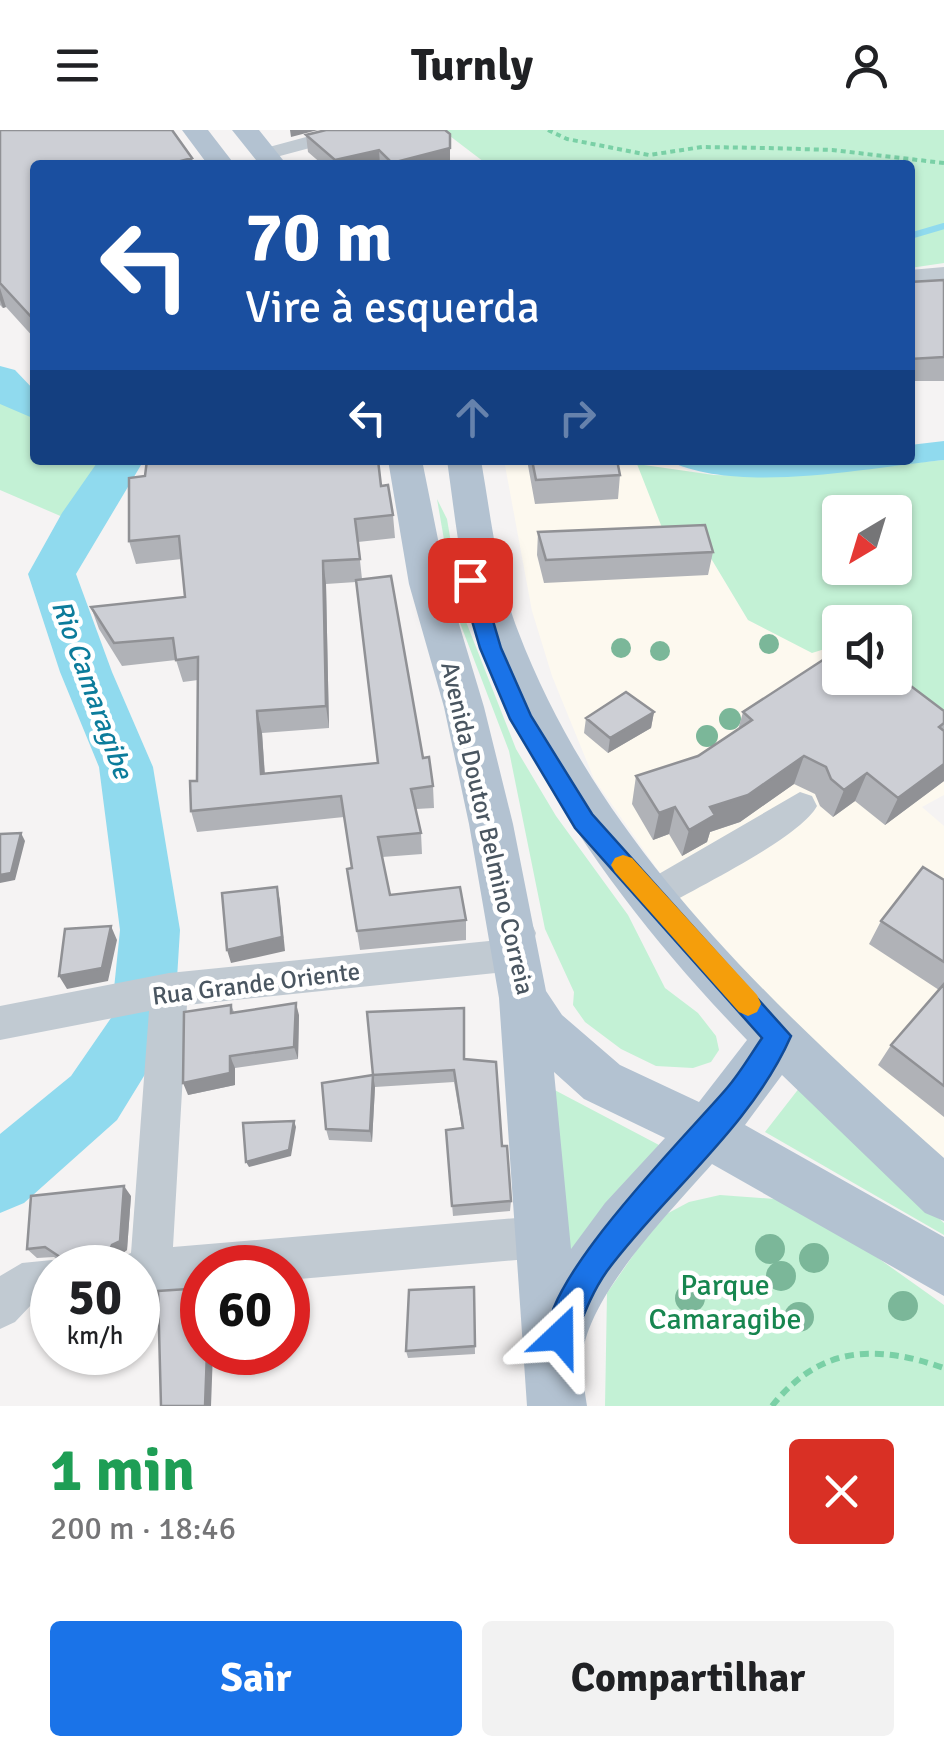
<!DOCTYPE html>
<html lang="pt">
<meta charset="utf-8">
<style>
body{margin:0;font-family:Signika,sans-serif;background:#f2f2f2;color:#202124;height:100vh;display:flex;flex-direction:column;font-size:38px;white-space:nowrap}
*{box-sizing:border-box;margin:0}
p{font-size:32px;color:#757577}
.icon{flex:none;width:55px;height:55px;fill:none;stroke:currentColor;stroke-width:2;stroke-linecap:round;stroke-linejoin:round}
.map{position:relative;height:1276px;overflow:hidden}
.drawer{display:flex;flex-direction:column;background:#fff;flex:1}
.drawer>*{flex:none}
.hud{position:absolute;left:30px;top:30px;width:885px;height:305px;border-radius:10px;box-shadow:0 2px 8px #0004;background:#1a4fa0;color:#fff;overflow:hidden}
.needle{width:65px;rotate:218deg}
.buttons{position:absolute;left:822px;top:365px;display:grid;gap:20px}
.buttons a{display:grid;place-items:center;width:90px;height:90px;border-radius:10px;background:#fff;box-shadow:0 2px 8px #0004;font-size:50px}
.speed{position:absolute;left:30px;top:1115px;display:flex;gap:20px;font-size:50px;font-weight:700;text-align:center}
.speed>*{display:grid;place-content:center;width:130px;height:130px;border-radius:50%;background:#fff;box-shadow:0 2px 8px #0004;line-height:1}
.speed small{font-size:25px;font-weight:400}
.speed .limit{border:15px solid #d22;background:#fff;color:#111}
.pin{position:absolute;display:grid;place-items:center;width:85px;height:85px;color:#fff;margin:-42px;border-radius:20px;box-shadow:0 5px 15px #0006}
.me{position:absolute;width:110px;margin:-55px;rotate:23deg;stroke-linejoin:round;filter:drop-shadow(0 0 8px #0008)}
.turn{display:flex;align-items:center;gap:35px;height:210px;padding:0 50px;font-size:45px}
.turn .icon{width:130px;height:130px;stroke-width:2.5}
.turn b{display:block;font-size:70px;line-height:85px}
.lanes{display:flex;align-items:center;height:95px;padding:0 50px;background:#0003;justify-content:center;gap:50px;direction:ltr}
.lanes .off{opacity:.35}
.round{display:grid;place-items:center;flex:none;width:105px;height:105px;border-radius:10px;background:#f2f2f2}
.headline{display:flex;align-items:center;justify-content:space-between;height:170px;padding:0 50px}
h1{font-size:60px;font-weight:700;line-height:75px;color:#1e9e55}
.primary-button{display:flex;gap:20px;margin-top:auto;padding:20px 50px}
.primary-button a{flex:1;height:115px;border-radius:10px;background:#1a73e8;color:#fff;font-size:40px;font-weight:700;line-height:115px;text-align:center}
.primary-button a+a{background:#f2f2f2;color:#202124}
header{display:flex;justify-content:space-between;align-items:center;height:130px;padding:0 50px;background:#fff;font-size:45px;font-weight:700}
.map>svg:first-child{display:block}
</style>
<header><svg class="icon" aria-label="menu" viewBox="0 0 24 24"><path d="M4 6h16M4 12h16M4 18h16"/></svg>Turnly<svg class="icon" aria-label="person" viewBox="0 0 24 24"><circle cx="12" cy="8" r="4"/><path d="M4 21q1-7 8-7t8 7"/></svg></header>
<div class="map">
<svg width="944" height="1276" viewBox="0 0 944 1276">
<rect width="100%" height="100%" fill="#f5f3f3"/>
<!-- commercial -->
<path fill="#fdf9ef" d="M504 330H667L691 342 637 335 703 415 748 490 812 522 831 517 840 524V548H870L944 606V665L922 677 944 696V1035L782 882 686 780 594 649 552 546 532 481Z"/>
<!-- green -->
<path fill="#c3f1d5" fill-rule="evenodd" d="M442 0H944V133L910 138V35H488Z
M0 249 20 270 35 276V330H122L79 394 0 360Z
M944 330V606L895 548V492H840V524L831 517 812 523 748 490 703 415 670 418 637 334 714 345 770 347ZM840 382H895V438H840Z
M437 369 447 389 463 484 516 619 556 686 628 785 665 858 698 883 716 906 719 920 711 932 693 938 656 936 621 919 585 892 573 875 574 862 545 799 509 621 457 485Z
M547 956 659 1015 559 1134Z
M800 957 944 1093V1105L765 1002Z
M720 1065 775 1069 847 1106 944 1175V1276H605L607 1163 659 1088 689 1072Z"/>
<!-- water -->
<path fill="#90daee" d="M944 311V330C865 338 737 365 667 330H910V315Z"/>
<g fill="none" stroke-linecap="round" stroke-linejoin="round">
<!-- stream -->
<path stroke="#90daee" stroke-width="6" d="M910 106 944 96"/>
<!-- river -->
<path fill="#90daee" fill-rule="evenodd" d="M0 236 15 240 35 261V289L0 274Z
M99 330H144L76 444 112 542 153 637 180 800 174 897 117 990 24 1073 0 1083V1004L71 946 111 888 120 800 99 637 60 542 28 444 62 383Z"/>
<!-- path-far1 -->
<path stroke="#7ad0a6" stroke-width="4" stroke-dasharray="5 4" stroke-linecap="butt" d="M548 0 567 9 649 25 702 17 768 18 832 20 944 33"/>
<!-- path -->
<path stroke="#7ad0a6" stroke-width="6" stroke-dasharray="9 6" stroke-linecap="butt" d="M772 1276C820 1216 875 1214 944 1238"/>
<!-- minor -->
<path fill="#c1cad2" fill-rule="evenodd" d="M332 0H365L362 4 265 30 255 24 258 20Z
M944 137V151L910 154V140Z
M800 662 812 666 817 676C800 708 697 757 662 778L650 782 638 778 632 767 638 756Z
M518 787 531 792 536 803 527 836 514 841 187 875 173 1117 540 1086 555 1092 561 1107 555 1122 540 1128 288 1150V1138H202V1157L138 1162V1138H118L123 1126 131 1123 149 881 0 910V876L169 843 499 810 505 792Z
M52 1130 68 1138H52V1172L32 1174 15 1192 0 1199V1146L22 1133Z"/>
<!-- major -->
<path fill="#b3c2d1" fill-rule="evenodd" d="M182 0H208L235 35H208Z
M232 0H259L287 35H260Z
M388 330H422L447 454 484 577 513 694 546 861 562 885 620 935 699 972 747 910C634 793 527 653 477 496 460 442 455 385 447 330H481C491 387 497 447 518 501 600 717 775 878 944 1028V1091L925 1083 782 945 745 995 944 1107V1166L712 1034C672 1080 586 1166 582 1229 581 1244 585 1261 587 1276H527L499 868 469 694 444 577 409 454ZM554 942 584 969 665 1008 605 1073 571 1119Z"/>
</g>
<!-- trees -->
<g fill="#7bb799">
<circle cx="769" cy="514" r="10"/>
<circle cx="621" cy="518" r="10"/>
<circle cx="660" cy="521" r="10"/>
<circle cx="730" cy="589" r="11"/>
<circle cx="707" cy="606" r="11"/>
<circle cx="770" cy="1119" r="15"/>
<circle cx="814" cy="1128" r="15"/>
<circle cx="781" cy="1146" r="15"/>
<circle cx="690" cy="1168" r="15"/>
<circle cx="903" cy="1176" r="15"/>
<circle cx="799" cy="1187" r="15"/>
</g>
<!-- wall -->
<path fill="#b0b2b7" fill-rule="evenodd" d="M0 0 35 35V209L6 177 3 178 0 175Z
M450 4V35H323L308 22 306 5Z
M944 150V251H910V152Z
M527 330H617L620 345 618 369 535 374Z
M145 346 381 356 393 385 395 408 358 412 362 449 433 656 434 678 416 679 421 703 422 724 382 727 390 765 466 790V810L360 820 347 739 352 738 344 687 197 702 191 681 197 651 198 550 183 552 176 530 122 536 99 499 91 477 185 467 182 429 136 434 129 411ZM356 452 378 633 265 644 262 603 329 598 326 454Z
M538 402 713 422 708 445 544 453 537 425Z
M861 552 944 581V651L885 695 855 671 833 687 820 676 815 664 794 654 740 692 710 702 707 712 682 726 669 704 653 710 632 674 636 646 698 626 738 600 743 582Z
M654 582 651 598 608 623 584 603 586 588Z
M944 750V987L878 935 891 915 939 860 869 814 881 791Z
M231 875 234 882 299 885 298 929 235 938V955L188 965Z
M464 929 502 1016 511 1071 510 1081 453 1086 446 1000 462 998 454 952 375 957 372 1012 329 1010 326 999 322 953Z
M131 1066 127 1120 120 1125 116 1134 70 1138 54 1127 37 1128 27 1119Z
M474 1157 475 1224 408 1228 406 1221Z"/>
<!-- shaded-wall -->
<path fill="#909195" d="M290 0H318L291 7Z
M450 18V35H393L392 33Z
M379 20 380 35H336L335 30Z
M192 28 194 35H166Z
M0 158 6 177 3 178 0 170Z
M323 431 326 454 329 598 326 576Z
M257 581 262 603 266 665 261 644Z
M654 582 651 598 608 623 610 608Z
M804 626 794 654 740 692 710 702 707 712 682 726 689 700 710 677Z
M944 634V651L885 695 898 668Z
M867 643 855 671 833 687 844 660Z
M675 677 669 704 653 710 659 683Z
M21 703 25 711 15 750 0 753V745Z
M277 757 280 771 285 821 231 833 227 820Z
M111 796 117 810 108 851 67 859 59 846Z
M296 873 299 885 298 929 294 917Z
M230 926 235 938V955L188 965 183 953Z
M373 945 375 957 372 1012 370 1001Z
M294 991 296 997 291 1026 249 1037 246 1032Z
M124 1056 131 1066 127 1120 120 1125 116 1134 108 1125Z
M207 1222H213L211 1276H205Z"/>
<!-- building -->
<path fill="#cdcfd5" stroke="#909195" stroke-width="2.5" d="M0 0H172L192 28 166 35H35V191L0 153Z
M326 0H445L450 4V18L392 33 379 20 335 30 306 5Z
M944 150V227L910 229V152Z
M147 330H378L381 356 388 355 393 385 355 389 360 429 323 431 326 576 257 581 261 644 378 633 356 450 391 446 423 628 429 627 433 656 411 659 421 703 378 707 390 765 460 757 466 790 357 801 347 739 352 738 341 666 191 681 190 651H197L198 527 176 530 173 508 114 513 91 477 185 467 179 406 129 411V348L145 346Z
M532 330H617L620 345 536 350Z
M705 395 713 422 546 430 538 402Z
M829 526 840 535V548H856L861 552 867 548H895V544L944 581V593L939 597 944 601V634L898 668 867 643 844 660 831 649 826 637 804 626 748 665 710 677 715 685 689 700 675 677 659 683 636 646 698 626 752 590 743 582Z
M626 562 654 582 610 608 586 588Z
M21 703 11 743 0 745V704Z
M923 737 944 750V832L881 791Z
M277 757 282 807 227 820 222 763Z
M111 796 102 838 59 846 65 799Z
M944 854V956L891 915Z
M296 873 294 917 230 926V943L183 953 184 882 231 875V883Z
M464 878V929L496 932 502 1016H507L511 1071 452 1076 446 1000 463 998 454 940 373 945 367 882Z
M373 945 370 1001 326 999 322 953Z
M294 991 289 1020 246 1032 243 993Z
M124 1056 120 1111 112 1115 108 1125 63 1129 45 1117 27 1119 31 1066Z
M474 1157 475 1216 406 1221 409 1160Z
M202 1158V1222H207L205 1276H161L158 1161Z"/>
<!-- route -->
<path fill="#1a73e8" stroke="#114b97" stroke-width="2.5" d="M470 442 481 450 501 518 531 586 592 684 791 906C751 997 665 1063 607 1141 590 1165 582 1190 571 1217L560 1221 549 1217C527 1163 690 1002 727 958 740 943 751 924 762 908L575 698 510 589 480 518 460 450Z"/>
<!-- slow -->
<path fill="#f59e0b" d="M623 725 632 728 757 865 761 874 757 882 748 886 739 882 615 742 611 735 615 728Z"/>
<g text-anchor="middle" stroke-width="9" stroke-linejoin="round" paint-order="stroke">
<!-- street labels -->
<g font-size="25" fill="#4a5661" stroke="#fff">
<text transform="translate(488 698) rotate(77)" y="9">Avenida Doutor Belmino Correia</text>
<text transform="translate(256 853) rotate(-7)" y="9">Rua Grande Oriente</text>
</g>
<!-- water labels -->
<g font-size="28" font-style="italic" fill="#0c7c9b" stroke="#fff">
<text transform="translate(93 559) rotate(70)" y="10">Rio Camaragibe</text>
</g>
<!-- near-park labels -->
<g font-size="30" fill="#17864f" stroke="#fff">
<text x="725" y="1165">Parque<tspan x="725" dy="34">Camaragibe</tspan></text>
</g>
</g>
</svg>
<div class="buttons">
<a><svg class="needle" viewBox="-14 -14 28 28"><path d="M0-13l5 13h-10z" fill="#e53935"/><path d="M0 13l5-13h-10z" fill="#757577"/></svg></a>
<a><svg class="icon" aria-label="sound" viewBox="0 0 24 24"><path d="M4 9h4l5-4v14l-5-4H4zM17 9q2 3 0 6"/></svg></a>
</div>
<div class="speed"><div>50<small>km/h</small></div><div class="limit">60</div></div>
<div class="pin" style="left:470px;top:450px;background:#d93025"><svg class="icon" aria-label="arrive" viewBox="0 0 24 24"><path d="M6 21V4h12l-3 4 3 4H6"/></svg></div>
<svg class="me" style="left:560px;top:1206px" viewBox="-20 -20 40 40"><path d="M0-17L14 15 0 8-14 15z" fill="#1a73e8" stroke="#fff" stroke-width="4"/></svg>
<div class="hud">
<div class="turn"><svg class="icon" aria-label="left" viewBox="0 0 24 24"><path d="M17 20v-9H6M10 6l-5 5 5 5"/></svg><div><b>70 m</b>Vire à esquerda</div></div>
<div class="lanes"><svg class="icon" aria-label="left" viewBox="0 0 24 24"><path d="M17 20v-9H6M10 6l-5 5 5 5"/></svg><svg class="icon off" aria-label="ahead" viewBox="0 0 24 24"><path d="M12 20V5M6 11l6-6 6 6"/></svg><svg class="icon off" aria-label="right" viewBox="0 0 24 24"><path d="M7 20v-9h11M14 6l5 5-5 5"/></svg></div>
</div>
</div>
<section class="drawer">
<div class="headline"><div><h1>1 min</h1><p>200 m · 18:46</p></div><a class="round" style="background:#d93025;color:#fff"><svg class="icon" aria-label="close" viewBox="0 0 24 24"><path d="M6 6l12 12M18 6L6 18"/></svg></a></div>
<div class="primary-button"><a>Sair</a><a>Compartilhar</a></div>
</section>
